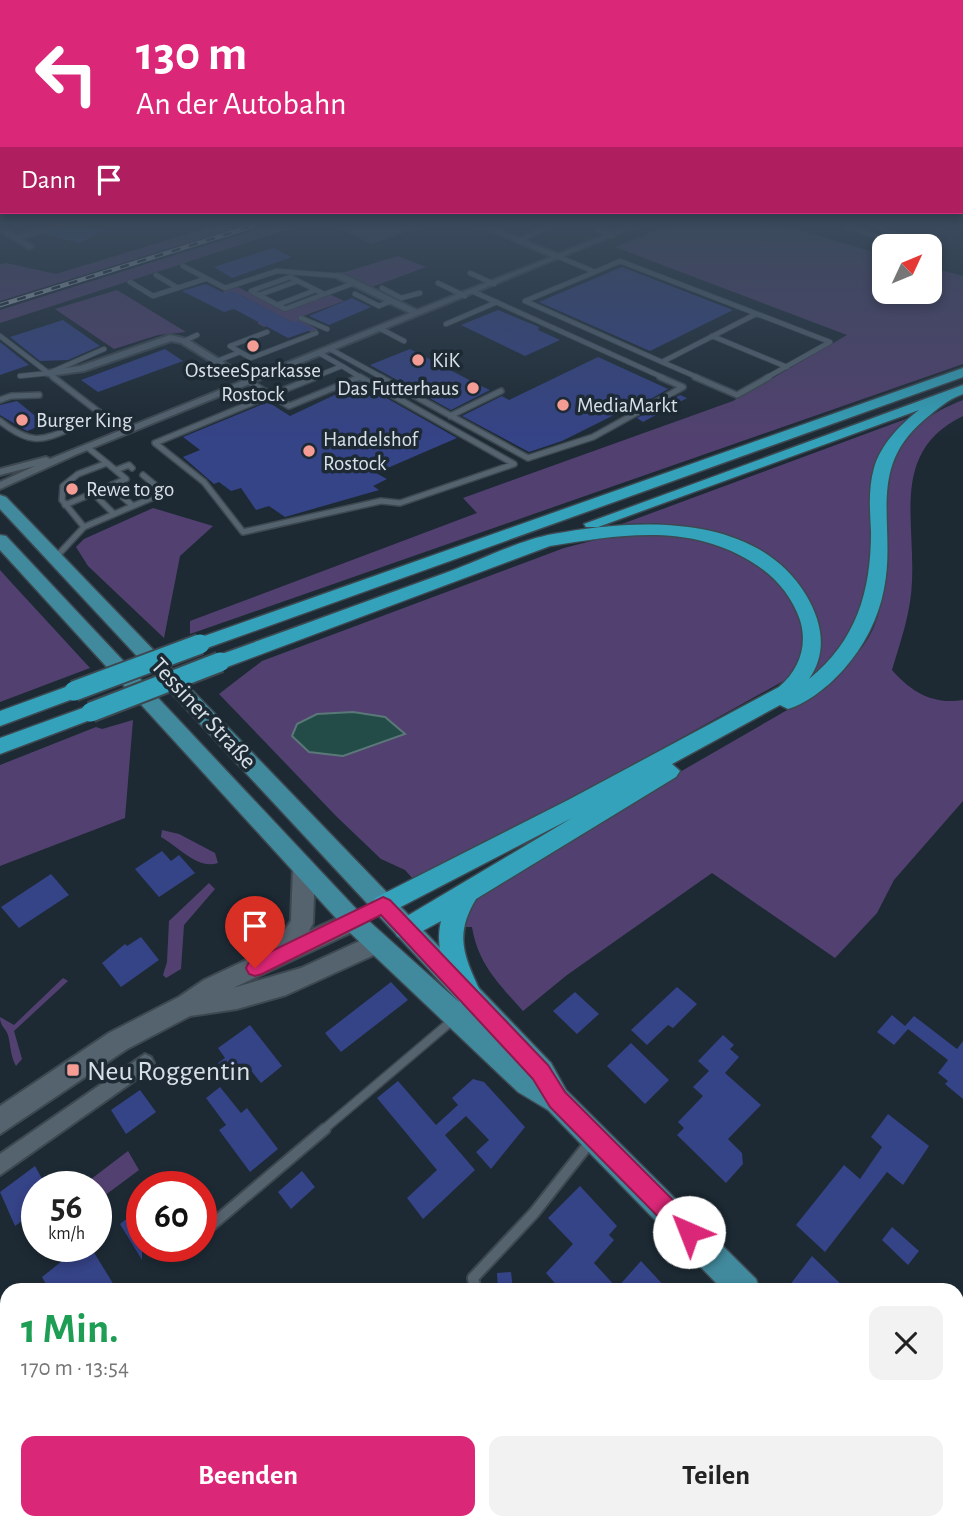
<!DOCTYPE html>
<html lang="de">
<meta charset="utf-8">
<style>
body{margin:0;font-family:"Alegreya Sans",sans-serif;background:#f2f2f2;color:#222;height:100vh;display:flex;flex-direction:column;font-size:26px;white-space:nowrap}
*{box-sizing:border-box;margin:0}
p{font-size:23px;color:#767676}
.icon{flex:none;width:38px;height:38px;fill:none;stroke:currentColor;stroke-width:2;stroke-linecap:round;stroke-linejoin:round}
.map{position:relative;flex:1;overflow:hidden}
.sheet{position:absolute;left:0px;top:1283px;width:964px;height:247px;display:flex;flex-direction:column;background:#fff;border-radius:21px 21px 0 0;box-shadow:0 4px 10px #0003}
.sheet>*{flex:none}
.guide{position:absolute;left:0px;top:0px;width:964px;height:214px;box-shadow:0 4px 10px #0003;background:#db2777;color:#fff;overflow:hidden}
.needle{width:46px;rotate:46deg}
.buttons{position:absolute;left:872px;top:234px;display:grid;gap:14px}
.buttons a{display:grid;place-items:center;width:70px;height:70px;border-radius:14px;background:#fff;box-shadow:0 4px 10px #0003;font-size:35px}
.speed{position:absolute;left:21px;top:1171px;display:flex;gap:14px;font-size:35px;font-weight:700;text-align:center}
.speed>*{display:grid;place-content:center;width:91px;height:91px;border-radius:50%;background:#fff;box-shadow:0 4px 10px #0003;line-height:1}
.speed small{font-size:18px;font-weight:400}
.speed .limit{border:10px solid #d22;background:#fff;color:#111}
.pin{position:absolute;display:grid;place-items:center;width:60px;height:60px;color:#fff;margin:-72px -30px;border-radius:50% 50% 50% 0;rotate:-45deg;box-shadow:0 0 7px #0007}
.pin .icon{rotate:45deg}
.me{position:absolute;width:77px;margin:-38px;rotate:316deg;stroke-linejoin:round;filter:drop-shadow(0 0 5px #0008)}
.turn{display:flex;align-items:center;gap:24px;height:147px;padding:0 21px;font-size:32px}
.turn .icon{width:91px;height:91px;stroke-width:2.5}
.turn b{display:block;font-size:49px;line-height:60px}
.then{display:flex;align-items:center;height:66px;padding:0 21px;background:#0003;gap:14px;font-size:26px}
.round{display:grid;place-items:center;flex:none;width:74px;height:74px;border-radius:14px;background:#f2f2f2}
.head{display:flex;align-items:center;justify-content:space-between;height:119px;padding:0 21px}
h1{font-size:42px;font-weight:600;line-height:52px;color:#1e9e55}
.primary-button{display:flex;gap:14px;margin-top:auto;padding:14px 21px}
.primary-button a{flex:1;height:80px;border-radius:14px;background:#db2777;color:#fff;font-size:28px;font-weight:600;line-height:80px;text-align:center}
.primary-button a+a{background:#f2f2f2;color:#222}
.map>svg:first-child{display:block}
</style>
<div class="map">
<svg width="963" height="1529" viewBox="0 0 963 1529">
<rect width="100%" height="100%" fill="#1d2a34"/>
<!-- green -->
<path fill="#524170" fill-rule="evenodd" d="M214 226H242L0 301V264L6 263 56 274Z
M267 226H298L0 323V310Z
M334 226H422L372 244Z
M667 226H785L884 255V292H929V267L963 276V364L190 634V621L477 513 463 498 733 401 847 335 615 247Z
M398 256 426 267 372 287 342 273Z
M238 287 283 311 329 294 344 301 298 318 318 330 311 332 286 319 264 327 257 323 278 315 241 295 234 297 222 292Z
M117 290 186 332 158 335 114 349 55 309Z
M963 400V416C891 451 915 517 912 581 911 612 901 640 892 670 911 692 933 705 963 700V801L894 880 877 913 835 958 712 873 567 975 523 1011C499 984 478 964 472 927H466C464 894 501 877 524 862L808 698C834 678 863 655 875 624 911 532 838 449 963 400Z
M914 416 896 430 877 462 871 579 858 623 833 659 799 689 820 643 819 627 807 596 786 572 707 531 655 523 622 524Z
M153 508 213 526 180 556 164 638 88 566 76 547 84 539Z
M631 531C653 534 678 534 700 538 745 548 808 588 804 640 802 655 795 666 787 679L476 852 414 880 405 870 381 859 336 816 219 694 262 661 564 548ZM404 734 343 756 309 752 292 736Z
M0 570 9 580 90 668 0 702Z
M133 720 125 818 0 866V765L96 727 102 729Z
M162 830 179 834 215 853 218 863C198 870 179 847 161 837Z
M209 883 215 889 184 925 181 969 166 978 163 975 167 962 169 921Z
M63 978 68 981 14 1031 22 1059 16 1066C10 1055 11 1046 8 1035 5 1027 0 1026 0 1017L14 1025Z
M128 1151 139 1170 96 1202V1186H82Z"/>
<!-- water -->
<path fill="#234b47" stroke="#597877" stroke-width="2" d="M353 712 385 717 405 734 343 756 309 752 292 736 297 724 317 714Z"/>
<!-- building -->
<path fill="#354387" d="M64 226H85L106 231 79 243 44 234Z
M273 248 292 257 232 278 214 267Z
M622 267 733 310 650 351 539 302Z
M206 284 224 293 233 291 292 322 297 321 314 329 288 338 234 309 224 312 182 291Z
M352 298 371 307 329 325 309 316Z
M498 310 539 327 538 330 560 340 525 356 461 325Z
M63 320 100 346 68 360 40 361 10 337Z
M0 342 29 365 0 375Z
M165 349 183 361 98 392 81 380Z
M410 349 479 385 490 390 451 410 370 365Z
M598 357 668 389 626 413 622 411 562 441 529 452 462 416 502 396 509 400Z
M360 383 457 438 376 473 387 479 373 486 379 490 285 517 269 506 256 510 241 488 231 491 219 482 214 484 183 457 200 450 183 437 268 402 290 416Z
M680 395 687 398 643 422 637 418Z
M17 401 45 424 27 431 0 415V405Z
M162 851 171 861 179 855 195 873 159 897 135 869Z
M51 874 69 895 19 928 1 907Z
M141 937 159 960 121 987 102 963 125 944 127 946Z
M391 982 408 1000 341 1052 325 1033Z
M677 987 697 1004 673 1028 668 1025 647 1045 631 1030Z
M575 992 599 1014 577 1034 553 1011Z
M892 1015 905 1026 914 1016 957 1049 963 1041V1099L945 1084 948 1081 938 1073 948 1060 908 1029 894 1045 877 1032Z
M250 1025 282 1066 261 1083 249 1068 232 1081 218 1063 225 1058 218 1048Z
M723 1035 734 1045 730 1049 739 1057 725 1073 761 1105 728 1139 742 1153 743 1164 726 1183 677 1135 684 1128 678 1122 703 1096 693 1087 709 1071 698 1061Z
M631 1043 669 1080 645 1104 607 1066Z
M473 1079 484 1082 525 1127 491 1169 476 1152 489 1140 466 1116 445 1135 475 1170 423 1219 407 1198 437 1170 377 1098 398 1081 436 1125 458 1105 452 1098Z
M220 1087 241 1113 247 1108 278 1149 250 1172 219 1130 226 1125 206 1098Z
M140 1090 156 1112 126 1134 111 1110Z
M888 1114 929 1146 903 1185 887 1172 825 1252 796 1225 844 1165 860 1179 882 1147 871 1137Z
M35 1166 46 1186H37V1210L15 1226 0 1192Z
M302 1171 315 1187 291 1209 278 1192Z
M580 1186 617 1226 609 1235 614 1240 594 1263 617 1288 641 1261 668 1290H561L546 1273 573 1244 548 1218Z
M142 1207V1260L120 1224Z
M892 1227 919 1251 908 1265 882 1240Z
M81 1246H90L117 1290H49L42 1277Z
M812 1256 847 1290H786Z
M511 1272 513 1290H498L497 1273Z"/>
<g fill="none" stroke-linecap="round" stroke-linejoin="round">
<!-- lane-far3 casing -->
<g stroke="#3d4850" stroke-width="6">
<path id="lane-far3" d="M846 226 891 241 902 235 875 226
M598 230 613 236
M518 241 550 226
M183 266 225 288 277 271 340 276
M595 272 620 261 830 342 766 378
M470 273 494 284
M156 275 178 288
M130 282 153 296 205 279
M438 283 465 296
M382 288 401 298 420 293
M474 292 664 378
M324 294 290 277 251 291 285 309 354 283
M355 294 379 306 391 301
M259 295 298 281
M525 301 662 362 756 314
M525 301 595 272 559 257
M277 305 316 290
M301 318 327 329
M446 324 497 302
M381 329 404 341
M0 336 55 378
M712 336 787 367
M184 341 197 335
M330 349 383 378
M240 352 251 358 316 333
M319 353 342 366
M217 361 240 352 230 346 267 332
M662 362 699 378
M198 370 223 365
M20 376 49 373 104 349
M360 377 363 378
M312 378 342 366 360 377
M357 378 360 377"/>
</g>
<!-- lane-far2 casing -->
<g stroke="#3d4850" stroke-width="8">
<path id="lane-far2" d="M53 377 125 432
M380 377 528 458 593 437 683 387 660 377
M695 377 737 395 769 377
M248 381 271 395
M271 395 289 406 360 377
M271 395 155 443 204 482 243 532 381 501 400 503 514 464 360 377
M271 395 316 377
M0 400 11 396 39 395
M450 416 501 391
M0 421C33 447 43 440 79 425
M116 470 129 465 132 468
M110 486 133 506
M93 493 114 514
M65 505 126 479 107 463
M84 527 161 494V490L143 475
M56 557 84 527 62 500 63 486 78 474 107 463 87 447"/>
</g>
<!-- lane-far1 casing -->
<g stroke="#3d4850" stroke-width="11">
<path id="lane-far1" d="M323 1130 454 1019"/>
</g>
<!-- lane casing -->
<g stroke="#3d4850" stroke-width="14">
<path id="lane" d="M201 1234 325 1129
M183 1249 187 1246
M476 1290 473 1278 534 1213 591 1141
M361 1529 367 1522"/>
</g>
<!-- street casing -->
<g stroke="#3d4850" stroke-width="4">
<path id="street" d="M0 226 17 236 50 226H62L21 239 32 245 33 247 29 249 0 231Z
M480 226H490L558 254 627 226H637L75 455 0 489V482L35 466 0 475V469L46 457 50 459 242 381 181 343 171 341 84 371 49 376 46 375V371L80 366 170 335 187 339 249 378 410 313 337 278V274H343L417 310 552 257Z
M145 1054 151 1057 154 1063 151 1069 0 1175V1154Z"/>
</g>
<!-- secondary casing -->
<g stroke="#3d4850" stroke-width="4">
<path id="secondary" d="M304 859 311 862 315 868 313 923 309 931 353 911 361 914 364 921 361 928 233 988 301 968 377 933 385 936 388 943 385 950 286 995 237 1009 190 1016 127 1049 0 1134V1106L109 1033 179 997 204 980 272 948 291 921 293 868 297 862Z"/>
</g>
<!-- primary casing -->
<g stroke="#3d4850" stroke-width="3">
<path id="primary" d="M0 495 6 497 478 987 551 1063 566 1090 756 1279 760 1290H723L548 1110 518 1092 345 928 0 550V535L6 536 361 914 460 1003 0 509Z
M957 1491 963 1494V1529H954L945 1522H957Z"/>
</g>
<!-- highway casing -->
<g stroke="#3d4850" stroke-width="3">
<path id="highway" d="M963 368V377L207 648H193L191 644 193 640Z
M963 385V394C948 399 936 410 924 420 865 470 897 525 884 589 878 620 864 646 844 669 830 685 808 703 788 709L780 705 672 764 680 771 676 777 476 899C453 937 465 958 482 995L478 1003 469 1007 460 1003C447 976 434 951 441 921L406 940 397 936 394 929 397 922 572 818 391 912 383 915 375 912 371 905 375 898 570 799 779 687C799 670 808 646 800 620 792 597 777 579 758 566 694 522 622 534 550 546L227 667H213L210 662 213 657C292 629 370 600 448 572 480 560 520 540 553 534 635 519 755 511 806 595 822 622 828 652 809 679 856 641 871 592 871 532 870 511 868 489 874 468 881 444 900 425 919 410L598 527H586L584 524Z
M74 684 84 691 81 696 0 726V711Z
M91 705 101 712 98 717 0 754V738Z"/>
</g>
<!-- lane-far3 -->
<use href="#lane-far3" stroke="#55636f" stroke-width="4.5"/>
<!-- lane-far2 -->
<use href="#lane-far2" stroke="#55636f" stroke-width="5"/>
<!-- lane-far1 -->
<use href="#lane-far1" stroke="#55636f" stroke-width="8"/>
<!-- lane -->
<use href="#lane" stroke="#55636f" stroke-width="10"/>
<!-- street -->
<use href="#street" fill="#55636f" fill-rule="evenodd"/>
<!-- secondary -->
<use href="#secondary" fill="#55636f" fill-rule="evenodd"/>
<!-- primary -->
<use href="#primary" fill="#41899c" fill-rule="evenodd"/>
<!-- highway -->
<use href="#highway" fill="#34a2ba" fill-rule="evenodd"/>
<!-- rail casing -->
<g stroke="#aab3bb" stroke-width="4.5">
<path id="rail" d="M0 305 253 226"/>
</g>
<!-- rail -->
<use href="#rail" stroke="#1d2a34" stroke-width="2.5" stroke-dasharray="9" stroke-linecap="butt"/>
<!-- highway-bridge casing -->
<g stroke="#3d4850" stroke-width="23" stroke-linecap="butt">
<path id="highway-bridge" d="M74 691 200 644
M91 712 220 662"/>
</g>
<!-- highway-bridge -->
<use href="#highway-bridge" stroke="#34a2ba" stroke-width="19"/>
</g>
<!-- sky -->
<linearGradient id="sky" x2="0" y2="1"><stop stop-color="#10171d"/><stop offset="0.51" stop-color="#3a4a5c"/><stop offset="1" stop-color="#3a4a5c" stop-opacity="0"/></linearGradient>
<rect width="963" height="440" fill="url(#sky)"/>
<!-- route -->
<path fill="#db2777" stroke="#8e194d" stroke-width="2" d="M383 897 390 900 548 1065 565 1092 697 1224 701 1232 697 1240 689 1243 681 1240 550 1107 533 1079 381 915 262 974 255 976 249 974 246 968 249 962Z"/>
<!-- markers -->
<g fill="#f59c95" stroke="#1d2a34" stroke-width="2.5">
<circle cx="253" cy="346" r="7"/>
<circle cx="418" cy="360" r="7"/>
<circle cx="473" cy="388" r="7"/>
<circle cx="563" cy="405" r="7"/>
<circle cx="22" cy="420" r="7"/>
<circle cx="309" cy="451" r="7"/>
<circle cx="72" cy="489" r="7"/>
<rect x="66" y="1063" width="14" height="14" rx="3.5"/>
</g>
<g text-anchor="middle" stroke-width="7" stroke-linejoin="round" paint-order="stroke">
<!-- far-poi labels -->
<g font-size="21" fill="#d8e0e7" stroke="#1d2a34" text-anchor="start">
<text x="432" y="367">KiK</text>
<text x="253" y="377" text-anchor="middle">OstseeSparkasse<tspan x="253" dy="24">Rostock</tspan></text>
<text x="459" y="395" text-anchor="end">Das Futterhaus</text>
<text x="577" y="412">MediaMarkt</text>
<text x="36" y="427">Burger King</text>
<text x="323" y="446">Handelshof<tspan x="323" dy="24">Rostock</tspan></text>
<text x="86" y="496">Rewe to go</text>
</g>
<!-- street labels -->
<g font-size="24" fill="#d8e0e7" stroke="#1d2a34">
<text transform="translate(204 713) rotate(47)" y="8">Tessiner Straße</text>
</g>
<!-- near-poi labels -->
<g font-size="28" fill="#d8e0e7" stroke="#1d2a34" text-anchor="start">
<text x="87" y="1080">Neu Roggentin</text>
</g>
</g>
</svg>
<div class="buttons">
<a><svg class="needle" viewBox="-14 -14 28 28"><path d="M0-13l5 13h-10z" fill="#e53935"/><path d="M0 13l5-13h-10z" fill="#767676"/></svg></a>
</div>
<div class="speed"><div>56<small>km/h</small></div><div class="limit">60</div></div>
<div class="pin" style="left:255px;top:968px;background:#d93025"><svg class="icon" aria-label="arrive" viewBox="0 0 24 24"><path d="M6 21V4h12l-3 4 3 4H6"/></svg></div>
<svg class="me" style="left:689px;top:1232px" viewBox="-20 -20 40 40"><circle r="19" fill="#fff"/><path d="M0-13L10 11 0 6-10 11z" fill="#db2777"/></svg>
<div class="guide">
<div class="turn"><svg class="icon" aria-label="left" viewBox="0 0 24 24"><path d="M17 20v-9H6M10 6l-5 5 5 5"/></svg><div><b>130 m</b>An der Autobahn</div></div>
<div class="then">Dann<svg class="icon" aria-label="arrive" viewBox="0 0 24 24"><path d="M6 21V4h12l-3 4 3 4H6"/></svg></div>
</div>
<section class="sheet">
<div class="head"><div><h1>1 Min.</h1><p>170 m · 13:54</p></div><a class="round"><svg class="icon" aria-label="close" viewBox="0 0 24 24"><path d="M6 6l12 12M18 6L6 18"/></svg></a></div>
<div class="primary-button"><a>Beenden</a><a>Teilen</a></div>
</section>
</div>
